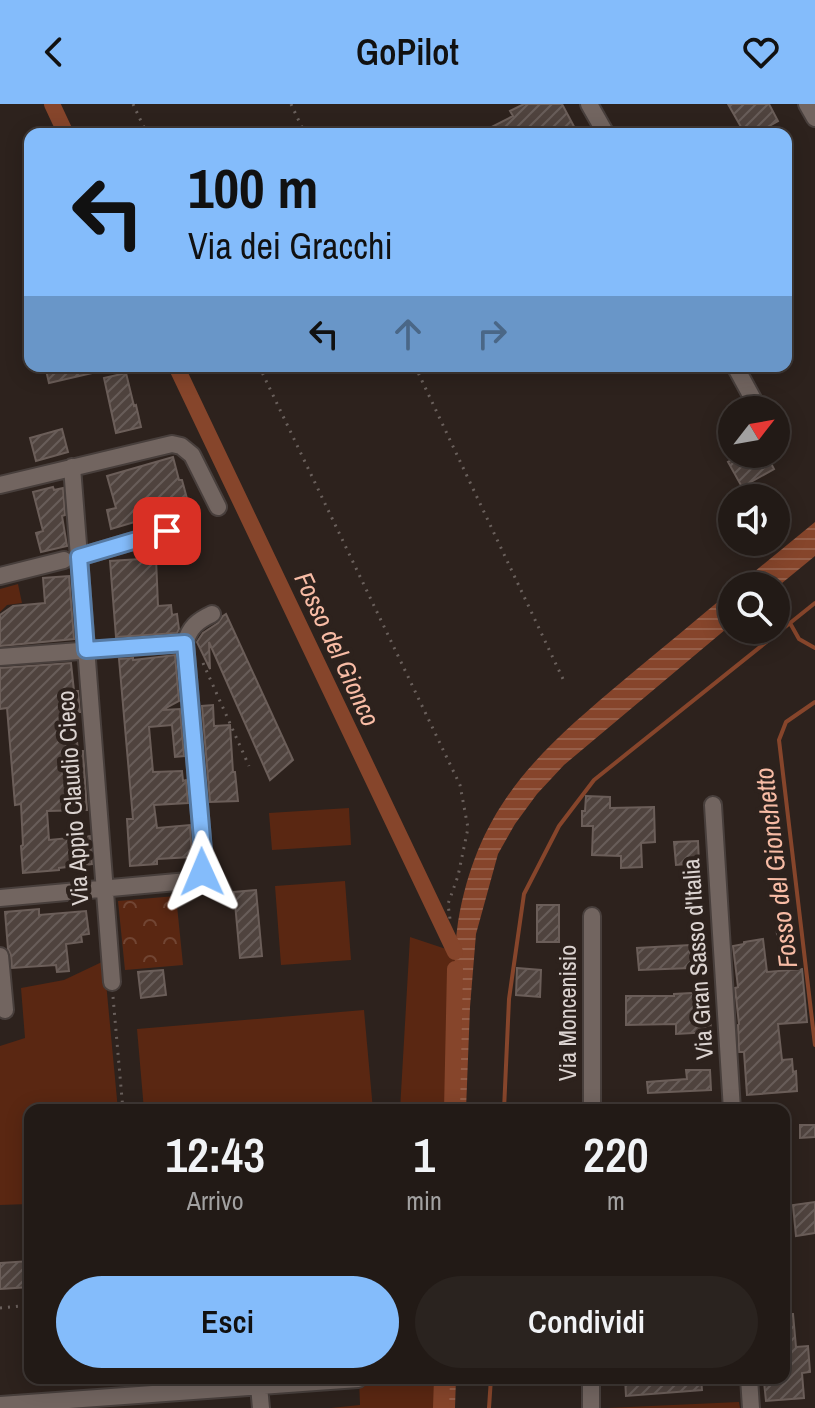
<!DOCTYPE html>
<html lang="it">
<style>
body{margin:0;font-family:"Archivo Narrow",sans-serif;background:#2a231f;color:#f1f3f6;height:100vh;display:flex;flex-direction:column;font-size:30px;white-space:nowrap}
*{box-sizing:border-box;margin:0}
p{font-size:26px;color:#a2a1a1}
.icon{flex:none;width:44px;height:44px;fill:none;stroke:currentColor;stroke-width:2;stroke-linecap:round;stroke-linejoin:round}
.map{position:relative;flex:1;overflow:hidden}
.side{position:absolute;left:24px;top:1000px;width:766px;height:280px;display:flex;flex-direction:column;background:#221a16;border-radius:16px;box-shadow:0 4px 20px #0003,0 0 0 2px #3f3835}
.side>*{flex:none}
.guide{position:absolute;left:24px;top:24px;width:768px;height:244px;border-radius:16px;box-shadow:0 4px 20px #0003,0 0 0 2px #3f3835;background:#84bcfb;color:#111;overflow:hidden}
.needle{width:52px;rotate:59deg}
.fabs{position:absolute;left:718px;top:292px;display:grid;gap:16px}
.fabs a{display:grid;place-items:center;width:72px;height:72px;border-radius:50%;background:#221a16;box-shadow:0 4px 20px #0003,0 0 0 2px #3f3835;font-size:40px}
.pin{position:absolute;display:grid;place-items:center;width:68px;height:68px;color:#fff;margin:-34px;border-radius:16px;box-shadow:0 4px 12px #0006}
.me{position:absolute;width:88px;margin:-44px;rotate:359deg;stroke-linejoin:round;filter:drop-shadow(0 0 6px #0008)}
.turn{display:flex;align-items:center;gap:28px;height:168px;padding:0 32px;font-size:36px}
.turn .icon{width:104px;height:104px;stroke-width:2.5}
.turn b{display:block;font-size:56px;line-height:68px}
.lanes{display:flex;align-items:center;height:76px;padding:0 32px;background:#0003;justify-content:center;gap:40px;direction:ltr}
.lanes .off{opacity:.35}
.eta{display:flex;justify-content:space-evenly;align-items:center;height:136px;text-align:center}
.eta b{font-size:48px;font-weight:600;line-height:56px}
.button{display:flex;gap:16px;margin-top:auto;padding:16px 32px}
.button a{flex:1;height:92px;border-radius:48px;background:#84bcfb;color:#111;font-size:32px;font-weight:600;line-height:92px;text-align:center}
.button a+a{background:#2a231f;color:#f1f3f6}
header{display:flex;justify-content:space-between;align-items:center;height:104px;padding:0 32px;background:#84bcfb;color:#111;font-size:36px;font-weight:600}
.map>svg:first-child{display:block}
</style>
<header><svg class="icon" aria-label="back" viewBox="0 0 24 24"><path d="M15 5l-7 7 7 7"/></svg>GoPilot<svg class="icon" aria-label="heart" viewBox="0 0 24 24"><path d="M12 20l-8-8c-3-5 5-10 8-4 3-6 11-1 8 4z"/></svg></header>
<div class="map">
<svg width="815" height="1304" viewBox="0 0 815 1304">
<defs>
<pattern id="park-crowns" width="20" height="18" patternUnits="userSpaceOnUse" patternTransform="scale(2)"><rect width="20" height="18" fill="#5a2712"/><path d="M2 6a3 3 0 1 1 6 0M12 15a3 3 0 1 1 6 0" fill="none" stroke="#714533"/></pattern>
<pattern id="water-rules" width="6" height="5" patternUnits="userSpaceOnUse" patternTransform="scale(2)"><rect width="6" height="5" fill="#86452b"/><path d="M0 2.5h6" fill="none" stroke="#965f49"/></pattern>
<pattern id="building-hatch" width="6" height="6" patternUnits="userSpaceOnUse" patternTransform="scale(2)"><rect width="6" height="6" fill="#4f433e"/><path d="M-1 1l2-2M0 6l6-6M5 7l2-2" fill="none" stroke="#685d59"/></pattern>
</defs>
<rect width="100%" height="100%" fill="#2d221d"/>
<!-- grass -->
<path fill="#5a2712" d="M18 480 22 499 7 501 0 508V485Z
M349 704 351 741 272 746 269 709Z
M345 777 351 856 281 861 275 782Z
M410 833 455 848V929L452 1006H400Z
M104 857 118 1006H30V1100L0 1101V942L25 934 21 884 64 876Z
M364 906 373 1006H144L137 925Z
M359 1274H442L441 1304H331L360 1301Z
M739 1298 740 1304H607Z"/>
<!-- park -->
<path fill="url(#park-crowns)" d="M176 792 183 861 125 866 118 797Z"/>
<!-- water -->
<path fill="url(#water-rules)" d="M815 418V452L776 484V482H737Z
M732 486V520L564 661 537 690 515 720 498 750 476 830 470 903 466 1006H452C453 976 455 945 455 915 455 883 453 850 458 818 478 701 538 648 625 575 660 546 696 516 732 486Z
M442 1274H456L455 1304H441Z"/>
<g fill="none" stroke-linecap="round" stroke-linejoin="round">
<!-- stream -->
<path stroke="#86452b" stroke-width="4" d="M790 519 799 535 815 544
M815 598 786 618 779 636 815 941
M504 1006 509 895 524 790 559 722 594 676 815 499
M489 1304 491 1274"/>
<!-- canal -->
<path stroke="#86452b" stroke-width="16" d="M52 0 66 30
M176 262 455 848
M452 1006 455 865
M441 1304 442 1274"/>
</g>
<!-- building -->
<path fill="url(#building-hatch)" stroke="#6b5e59" stroke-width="2" d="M524 0H562L578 30H478L513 12 510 7Z
M728 0H769L778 17 755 30H745Z
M45 262H101V267L49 279Z
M126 269 134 302 136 301 141 323 116 329 104 274Z
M62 325 68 348 36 357 30 334Z
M742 350H766L774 365 742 383 728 358Z
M173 353 179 376H182L189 402 111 425 107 406 116 404 107 372Z
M53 383 54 386 63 384 65 411 62 412 67 442 41 448 36 429 43 427 33 388Z
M156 454 158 502 171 501 172 511 177 510 179 525 177 529 116 533 110 457Z
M69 472 74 535 0 542V511L13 502 45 499 43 474Z
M226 510 293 656 270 676 209 538 210 565 197 538 203 529 218 519 223 512Z
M175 551 179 597 162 606 180 605 184 652 175 653 172 621 149 623 153 668 182 667 183 677 186 676 188 699 154 701 157 724 190 721 192 753 157 755V760L130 762 127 715H133L119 555 133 554V556Z
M71 559 74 587H78L80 608H74L78 647H83L87 706 47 707 49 736 90 732 92 760 59 764V766L23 769 21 742 23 741 21 700 15 701 7 604 0 605V564Z
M213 601 214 622 230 621 233 668H235L238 697 210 698 202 602Z
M586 692 610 693V704L654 703 655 738 641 739 642 763 621 764V752L592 751 593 722H582V707H585Z
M698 737 699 759 676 761 674 738Z
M256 786 262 852 240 854 234 788Z
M537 801H559V838H537Z
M39 805V811L86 807 89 830 81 831 82 838 66 840 69 867 57 868 56 861 12 864 11 851 8 845 5 808Z
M790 821 791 836 778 837 776 823Z
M763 835 767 868 802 865 807 918 778 920 782 956 792 955 793 968 796 967 797 987 747 991 744 948H739L738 921 739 920 735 884 738 883 733 842 744 840V838Z
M690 841 691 864 639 866 637 844Z
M517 864 541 866 540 893 516 891Z
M163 866 166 891 141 894 138 868Z
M709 888 711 928 676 930V920L626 921V892H674V890Z
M686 966H710L711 986 648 989 647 978 687 975Z
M800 1021H815V1033L800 1034Z
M815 1098V1129L796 1132 793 1101Z
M30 1157V1183L0 1185V1159Z
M784 1210H793L796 1243 808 1242 810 1268 802 1269 804 1294 766 1297 764 1278 784 1277Z
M625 1274H701L702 1286 626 1292Z"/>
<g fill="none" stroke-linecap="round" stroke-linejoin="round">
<!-- street casing -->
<g stroke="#483f3c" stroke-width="20">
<path id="street" d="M589 0 606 30
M807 0 815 14
M735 262 759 306
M72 363 112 878
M0 381 172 340 181 342 192 351 218 403
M79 453 167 427
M0 472 64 456
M0 553 185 539
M713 701 732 1006
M0 794 188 777 200 772 204 758 185 539C190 523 197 517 212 510
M0 852 5 906
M592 1006V812
M749 1274 751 1304
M259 1282 261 1304
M0 1301 358 1275
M591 1304V1274"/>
</g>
<!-- path -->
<path stroke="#6a605c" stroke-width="3" stroke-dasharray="2 6" stroke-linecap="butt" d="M133 0 147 30
M291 0 305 30
M259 262 460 681 468 724 458 772 448 800 450 815
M415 262 563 575
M203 559 249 662
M113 893 123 1006
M0 1204 30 1201"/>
<!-- street -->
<use href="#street" stroke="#726560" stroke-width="16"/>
</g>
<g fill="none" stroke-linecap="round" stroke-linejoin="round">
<!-- route casing -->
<g stroke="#567aa3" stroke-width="20">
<path id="route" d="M167 427 79 453 86 546 185 539 204 758 202 768"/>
</g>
<!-- route -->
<use href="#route" stroke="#84bcfb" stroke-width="14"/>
</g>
<g text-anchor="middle" stroke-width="8" stroke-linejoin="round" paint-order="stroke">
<!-- street labels -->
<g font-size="24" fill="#dbd3d0" stroke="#2d221d">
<text transform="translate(73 694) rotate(-94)" y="8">Via Appio Claudio Cieco</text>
<text transform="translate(698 855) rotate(-94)" y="8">Via Gran Sasso d'Italia</text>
<text transform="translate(568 909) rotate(-90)" y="8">Via Moncenisio</text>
</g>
<!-- water labels -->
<g font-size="26" font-style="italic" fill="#f8bca5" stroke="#2d221d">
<text transform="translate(337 545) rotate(65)" y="9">Fosso del Gionco</text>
<text transform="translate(776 764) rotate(-97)" y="9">Fosso del Gionchetto</text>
</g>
</g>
</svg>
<div class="fabs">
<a><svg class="needle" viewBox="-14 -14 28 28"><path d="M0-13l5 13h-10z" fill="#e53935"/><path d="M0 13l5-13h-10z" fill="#a2a1a1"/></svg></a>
<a><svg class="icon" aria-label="sound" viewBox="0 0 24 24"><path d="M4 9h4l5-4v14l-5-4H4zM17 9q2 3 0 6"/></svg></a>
<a><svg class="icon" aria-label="search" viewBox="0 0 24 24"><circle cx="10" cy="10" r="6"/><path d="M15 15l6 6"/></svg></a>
</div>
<div class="pin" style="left:167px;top:427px;background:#d93025"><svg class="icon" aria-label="arrive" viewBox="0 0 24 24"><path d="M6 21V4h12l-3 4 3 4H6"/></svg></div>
<svg class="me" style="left:202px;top:768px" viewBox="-20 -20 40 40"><path d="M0-17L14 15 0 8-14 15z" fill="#84bcfb" stroke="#fff" stroke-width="4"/></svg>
<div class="guide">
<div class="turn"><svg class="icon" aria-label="left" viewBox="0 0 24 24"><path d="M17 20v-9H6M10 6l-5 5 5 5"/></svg><div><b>100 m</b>Via dei Gracchi</div></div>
<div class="lanes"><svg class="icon" aria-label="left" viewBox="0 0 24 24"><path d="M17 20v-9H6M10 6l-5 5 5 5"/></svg><svg class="icon off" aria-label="ahead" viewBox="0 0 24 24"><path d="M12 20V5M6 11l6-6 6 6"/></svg><svg class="icon off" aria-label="right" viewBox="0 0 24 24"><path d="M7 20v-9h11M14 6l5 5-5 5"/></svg></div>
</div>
<section class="side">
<div class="eta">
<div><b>12:43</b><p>Arrivo</p></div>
<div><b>1</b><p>min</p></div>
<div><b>220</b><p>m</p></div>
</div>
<div class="button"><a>Esci</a><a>Condividi</a></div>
</section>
</div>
